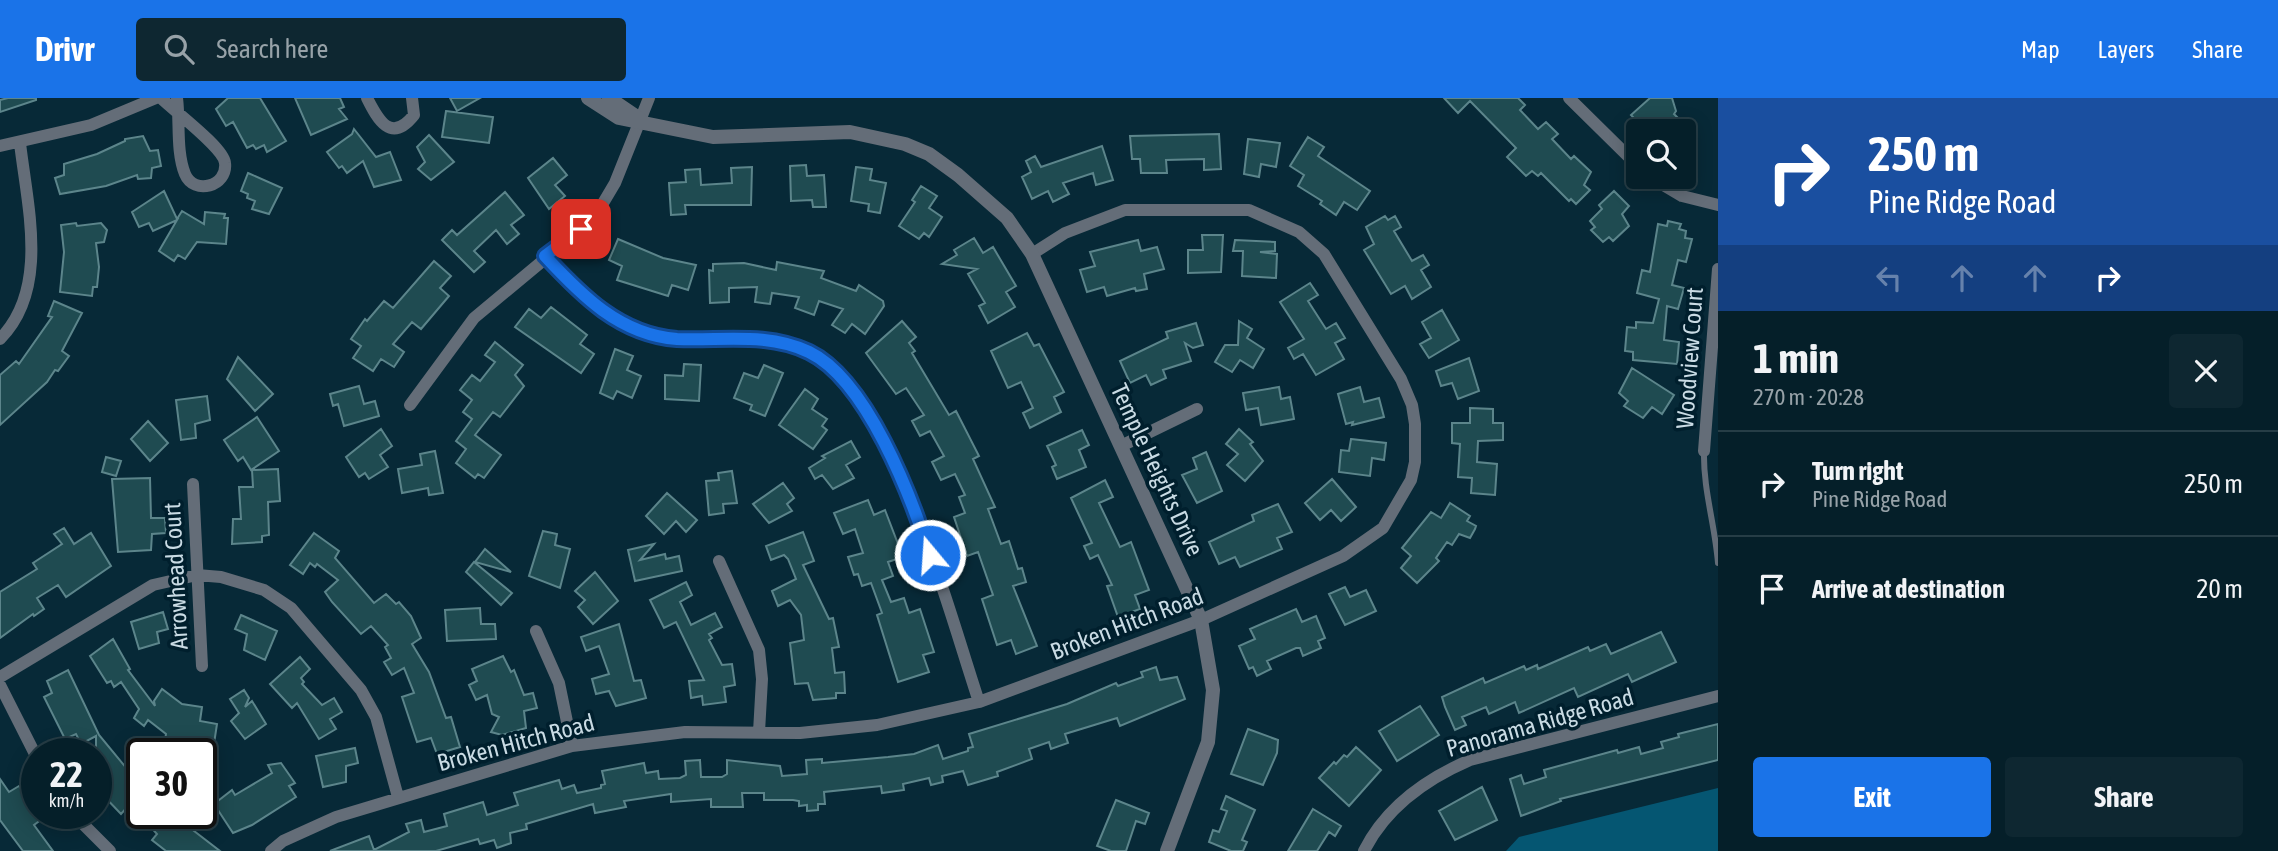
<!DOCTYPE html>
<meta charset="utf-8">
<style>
body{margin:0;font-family:"Asap Condensed",sans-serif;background:#0e2731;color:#f1f3f6;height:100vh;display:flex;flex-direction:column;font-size:26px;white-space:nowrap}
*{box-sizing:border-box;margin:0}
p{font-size:23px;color:#97a2a8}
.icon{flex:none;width:38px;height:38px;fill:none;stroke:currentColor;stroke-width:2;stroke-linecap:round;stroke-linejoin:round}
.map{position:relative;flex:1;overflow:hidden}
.details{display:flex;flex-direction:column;background:#051f29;width:560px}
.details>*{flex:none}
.top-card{background:#1a4fa0;color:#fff;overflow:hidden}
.buttons{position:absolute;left:1626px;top:21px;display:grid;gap:14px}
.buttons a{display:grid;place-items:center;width:70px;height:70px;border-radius:7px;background:#051f29;box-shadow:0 4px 18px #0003,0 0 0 2px #263d46;font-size:35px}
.speed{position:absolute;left:21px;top:640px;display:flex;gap:14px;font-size:35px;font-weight:700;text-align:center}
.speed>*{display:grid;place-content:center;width:91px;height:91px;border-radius:50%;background:#051f29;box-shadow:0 4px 18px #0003,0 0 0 2px #263d46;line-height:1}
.speed small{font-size:18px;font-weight:400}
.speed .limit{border:4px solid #111;border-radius:10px;background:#fff;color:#111}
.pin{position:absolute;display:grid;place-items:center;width:60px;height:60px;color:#fff;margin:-30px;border-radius:14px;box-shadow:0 4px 10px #0006}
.me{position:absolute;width:77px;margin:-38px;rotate:342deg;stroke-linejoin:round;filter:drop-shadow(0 0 5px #0008)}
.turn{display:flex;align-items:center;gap:24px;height:147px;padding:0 35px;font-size:32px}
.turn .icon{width:91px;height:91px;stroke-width:2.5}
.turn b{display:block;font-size:49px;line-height:60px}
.lanes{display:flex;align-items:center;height:66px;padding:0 35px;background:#0003;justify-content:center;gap:35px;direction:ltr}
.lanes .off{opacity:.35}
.round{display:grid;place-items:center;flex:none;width:74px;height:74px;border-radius:7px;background:#0e2731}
.headline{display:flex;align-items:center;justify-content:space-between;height:119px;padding:0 35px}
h1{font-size:42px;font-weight:700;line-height:52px}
.button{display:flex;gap:14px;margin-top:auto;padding:14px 35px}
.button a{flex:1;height:80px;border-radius:7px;background:#1a73e8;color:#fff;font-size:28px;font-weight:700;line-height:80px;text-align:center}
.button a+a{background:#0e2731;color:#f1f3f6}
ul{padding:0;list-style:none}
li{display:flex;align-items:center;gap:21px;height:105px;padding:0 35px;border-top:2px solid #263d46}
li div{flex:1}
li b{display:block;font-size:26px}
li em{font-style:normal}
header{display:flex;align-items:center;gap:42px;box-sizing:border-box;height:98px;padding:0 35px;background:#1a73e8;color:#fff}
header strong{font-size:33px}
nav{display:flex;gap:38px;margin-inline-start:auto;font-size:24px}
.search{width:490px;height:63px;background:#0e2731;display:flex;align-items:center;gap:18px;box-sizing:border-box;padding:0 24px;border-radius:7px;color:#97a2a8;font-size:26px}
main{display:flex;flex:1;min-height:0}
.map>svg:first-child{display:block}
</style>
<header>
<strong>Drivr</strong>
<div class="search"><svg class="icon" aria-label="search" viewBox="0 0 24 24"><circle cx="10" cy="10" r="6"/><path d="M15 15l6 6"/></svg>Search here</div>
<nav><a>Map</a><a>Layers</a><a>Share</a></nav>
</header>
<main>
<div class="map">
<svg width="1718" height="753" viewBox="0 0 1718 753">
<rect width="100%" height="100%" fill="#072937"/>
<!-- green -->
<path fill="#055672" d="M1718 690V753H1506L1519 739Z"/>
<!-- building -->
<path fill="#1f4b51" stroke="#5c858b" stroke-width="2" d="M8 0H36V2L0 14V2Z
M228 0H260L286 43 267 54 264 47 256 51 253 47 247 50 233 24 226 28 216 11Z
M295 0H340L344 9 339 11 347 21 311 37Z
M450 0H480L457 13Z
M1444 0H1518L1525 7 1520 12 1538 31 1546 24 1558 36 1552 41 1571 61 1574 58 1591 74 1584 87 1590 92 1576 106 1571 101 1569 103 1541 75 1538 78 1532 73 1526 78 1507 59 1516 50 1470 3 1458 15Z
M1650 0H1672L1676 13 1674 16 1679 21 1666 33 1660 29 1655 33H1646L1631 17Z
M446 13 493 19 489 45 442 39Z
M354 31 376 59 390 54 401 82 374 89 363 63 347 75 342 68 339 70 327 54 352 36Z
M1219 36 1221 71 1204 72V61L1166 62 1167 75H1141L1140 61H1132L1130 38Z
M429 37 454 64 431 82 418 71 425 64 417 49Z
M143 38 150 53 158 52 161 68 152 70 151 80 138 81 137 77 106 88 60 96 55 80 64 77V66L97 56 125 43V41Z
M1308 39 1324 49 1318 58 1370 93 1357 112 1344 104 1336 117 1320 106 1322 103 1298 88 1304 77 1290 68Z
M1248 41 1280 45 1276 69 1261 66 1259 79 1244 76Z
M1102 48 1113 82 1096 87 1093 75 1063 85 1069 96 1053 104 1048 93 1032 101 1022 79 1031 74 1026 63 1035 58 1041 69Z
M553 60 567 77 555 87 565 98 549 111 528 80Z
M806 67 807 78 824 77 826 109H813L812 102 791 103 790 68Z
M752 69 751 107H685L686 116 671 117 669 85 686 84 685 72 700 71 701 87 732 85 731 70Z
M856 69 872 71 870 82 886 85 880 115 868 113 869 106 851 103Z
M248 75 282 90 269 116 252 111 255 103 247 100 248 96 241 93Z
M921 88 937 98 929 110 942 119 929 139 924 135 919 141 899 128 915 104 912 102Z
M164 93 177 121 182 113 204 126 205 114 225 116 224 120H228L226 146 197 144 185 161 178 157 174 163 159 153 177 122 153 133 149 125 139 129 132 114Z
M1614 93 1629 108 1622 116 1629 128 1613 143 1609 139 1603 144 1591 132 1595 129 1590 123 1602 111 1599 107Z
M505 94 524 117 511 127 519 136 507 146 496 132 474 153 485 164 474 174 442 142 452 132 457 137Z
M1385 118 1388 122 1395 118 1401 129 1394 133 1412 163 1423 157 1429 167 1421 172 1431 189 1412 201 1405 188 1391 196 1364 152 1374 146 1366 129Z
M1668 123 1681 126 1679 131 1686 133 1685 140 1692 141 1686 164 1678 162 1672 187 1684 190 1678 211 1667 208 1664 242 1679 244 1677 266 1633 262V254L1625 253 1627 229 1636 230V224L1653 225 1659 201 1637 195 1642 172 1650 174 1658 126 1667 128Z
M76 125 77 128 101 125 107 132 104 144 96 145 99 169 97 189H93L92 198 60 194 64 154 61 127Z
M1202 137H1223L1221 174 1188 175V152H1203Z
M974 140 983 155 993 149 1016 188 1006 194 1015 209 988 225 979 208 985 205 968 176 977 171 942 166 957 157 954 152Z
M618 141 663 160 696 167 688 192 672 187 668 198 617 182 622 168 609 162Z
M1138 142 1141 153 1157 149 1164 171 1144 176 1147 191 1136 193 1135 190 1107 198 1104 189 1087 194 1080 172 1095 168 1090 154Z
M1235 142 1275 144V153L1260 154 1277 156 1276 180 1242 178 1243 153H1233Z
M434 163 451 178 440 190 449 198 421 231 412 224 393 246 404 254 394 269 381 261 373 273 353 260 361 248 351 241 365 221 367 223 384 203 393 210Z
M777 164 824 173 821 180 856 193 859 187 883 203 884 208 865 236 852 226 845 235 832 227 843 211 819 203 814 217 795 210 799 199 772 195 770 206 755 204 757 189 729 190V204L710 205 709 172 713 173V166L744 165 776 172Z
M1310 185 1318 197 1308 203 1326 231 1336 225 1345 240 1335 245 1344 261 1316 277 1303 256 1294 261 1288 250 1304 241 1280 204Z
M54 203 82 215 62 253 69 258 58 273 55 272 47 284 0 327V277L16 263 19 266 52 219 48 218Z
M551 209 587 237 580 246 594 256 581 275 515 229 529 211 541 220Z
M1442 212 1459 242 1429 260 1420 246 1431 240 1422 224Z
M902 223 916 239 909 245 915 253 912 255 949 317 956 313 979 358 973 361 995 409 988 411 1001 446 1009 443 1018 471 1022 470 1026 484 1013 488 1037 548 1016 556 1011 542 997 547 982 501 993 497 978 454 967 458 954 419 965 415 959 399 965 397 955 376 941 382 932 364 944 358 930 333 920 338 912 323 924 317 906 290 896 296 866 255Z
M1239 223 1252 231 1247 240 1264 251 1253 270 1240 262 1232 274 1215 264 1225 247H1238Z
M1196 225 1203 247 1193 250 1185 245 1191 263 1163 272 1166 280 1151 287 1146 277 1130 285 1120 263 1168 240 1166 234Z
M1027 235 1034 248 1039 246 1064 294 1054 299 1061 314 1030 330 1023 315 1033 310 1021 284 1008 290 991 253Z
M495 244 523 267 515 277 524 288 500 319 493 314 475 337 501 357 484 380 478 376 475 380 456 365 466 351 456 343 472 321 463 314 472 302 460 292 472 277 480 283 495 264 485 257Z
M615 251 633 258 627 272 641 278 632 300 617 293 613 301 600 295Z
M238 259 273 296 255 313 227 281Z
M1469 260 1479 293 1458 301 1452 285 1441 288 1436 273Z
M684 266 701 267 699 303 665 301V277L683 278Z
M764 267 783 275 765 318 750 312 752 307 734 300 744 275 758 280Z
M1632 270 1674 297 1662 316 1652 309 1643 320 1624 308 1628 303 1619 295Z
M359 288 364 306 375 303 379 318 344 328 338 306 333 308 330 296Z
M1279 289 1281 301 1290 299 1294 321 1261 327 1258 310 1246 312 1243 295Z
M1360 289 1364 304 1379 300 1384 319 1352 327 1353 324 1346 326 1338 296Z
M805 291 818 301 812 311 827 321 822 328 827 332 813 351 779 327Z
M207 298 210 322 195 326 196 340 181 342 176 302Z
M1470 310 1493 311V325H1503V342L1478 343 1477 364 1497 366 1495 397 1471 395 1472 380 1458 379 1460 346 1452 345V325H1470Z
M257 319 279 353 251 372 243 359 238 363 224 342Z
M148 323 168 345 150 363 131 341Z
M381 331 392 348 380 357 388 369 369 381 365 375 359 379 346 359Z
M1239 331 1253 344 1250 346 1263 363 1245 383 1227 367 1238 356 1226 346Z
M1082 332 1089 347 1079 352 1086 369 1057 381 1052 369 1056 367 1047 348Z
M1351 341 1386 345 1384 362 1372 360 1370 378 1339 374 1341 352 1349 353Z
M851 343 860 359 846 367 854 380 833 391 822 377 815 381 809 370 825 360 822 358Z
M435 353 443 395 429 397 428 390 402 395 398 371 422 367 420 356Z
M1206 354 1222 393 1197 405 1182 377 1197 371 1193 360Z
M106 359 121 363 116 378 102 374Z
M278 371 280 403 268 404 269 437 262 438V444L232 446 233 421H241L239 389H253L252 372Z
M732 373 737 405 723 406 724 415 709 417 706 383 719 382 718 375Z
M150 380 151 420H165L166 435 152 436 151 452 118 454 112 381Z
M1332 381 1356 409 1341 423 1331 412 1320 422 1305 405Z
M1105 382 1113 399 1099 405 1120 449 1131 444 1149 492 1135 497 1140 511 1118 519 1107 488 1112 487 1098 457 1090 461 1084 448 1092 445 1071 400Z
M783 385 794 400 787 406 792 413 769 425 753 406Z
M667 395 697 422 686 434 676 423 664 436 646 418Z
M868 402 874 417 885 412 903 459 888 464 893 478 882 482 891 504 904 500 909 515 920 511 934 554 923 557 929 574 898 584 877 517 882 515 871 485 862 488 858 476 854 477 848 459 863 455 855 431 843 436 834 415Z
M1450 405 1470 418 1467 423 1476 428 1475 431 1470 440 1459 436 1452 447 1447 444 1436 460 1439 463 1417 485 1401 470 1411 458 1402 450 1431 414 1441 420Z
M1278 406 1292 434 1277 440 1282 451 1240 469 1235 459 1219 466 1209 444 1254 423 1252 417Z
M64 430 74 446 91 435 111 468 66 499 58 487 37 500 44 511 34 518 33 516 0 540V494L37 471 33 465 62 446 54 436Z
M543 433 557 436 555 447 570 451 560 490 529 478Z
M803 434 814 463 803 467 829 521 833 520 839 549 832 550 835 575 844 574 845 595H836V600L813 602 808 585 795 586 790 545 804 542 801 517 790 502 778 508 772 493 796 481 788 461 784 457 771 462 766 448Z
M314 435 339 453 335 460 374 505 386 496 396 506 399 504 411 518 421 540 412 546 429 574 446 620 451 619 460 649 437 656 431 640 417 644 402 599 414 595 404 570 392 577 384 564 391 560 385 549 388 547 371 528 361 536 332 504 325 494 338 482 317 466 315 469 310 465 303 476 290 467Z
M654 446 640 462 665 456 666 461 679 458 682 473 635 483 628 452Z
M485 451 511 474 475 464Z
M474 464 512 495 501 507 466 474Z
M595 474 618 503 593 526 578 509 585 502 575 493Z
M686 484 692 497 680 504 691 527 715 515 722 529 709 536 712 540 709 542 722 567 732 566 735 587 724 589 726 604 703 607 702 598 691 600 689 583 704 582 676 524 664 530 650 502Z
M1345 489 1350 499 1366 492 1376 513 1345 527 1329 496Z
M480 510 481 526H495L496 541 447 543 445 512Z
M1296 511 1302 524 1316 518 1325 540 1318 543 1321 550 1303 558 1300 550H1296L1267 563 1271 571 1257 578 1253 569 1249 571 1239 548 1255 541 1250 531Z
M163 514 168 531 157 534 159 545 139 551 131 524Z
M241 517 277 533 265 562 244 552 247 536 235 531Z
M619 526 634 583 641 582 646 600 616 608 609 593 596 596 592 581 609 576 599 548 586 553 581 539Z
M1661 534 1676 564 1632 584 1628 576 1578 599 1574 590 1519 615 1515 604 1489 616 1486 609 1462 619 1466 627 1455 632 1445 609 1442 599 1483 580 1485 585 1524 568 1526 572 1537 567 1538 571 1588 549 1590 553 1606 546 1611 556Z
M113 541 130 571 128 572 155 608 154 603 162 591 182 606 202 609 200 623 217 626 208 685 201 684V656H192L193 650 165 642 166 636 148 622 144 628 134 620 139 611 121 584 114 589 111 583 107 585 90 558Z
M503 558 511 574 514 572 524 597 533 595 537 610 524 613 526 630 502 637 491 634 499 619 492 616 487 597 476 602 469 587 477 583 472 571Z
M300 559 310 571 301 580 304 584 302 586 322 607 334 600 342 614 330 621 336 631 319 641 297 605 292 610 270 586Z
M1156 569 1160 582 1177 579 1185 601 1120 628 1117 620 1065 636 1068 645 1051 651 1049 644 1029 651 1032 661 997 674 998 678 968 687 963 673 942 678 943 684 931 687 929 680 903 686 904 692 882 695 881 688 824 694 825 706H818V712L807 713V707L799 708V703L793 702H764V695H742L743 709H711V701L671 704V696L624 703 626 709 595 715 593 706 526 726 527 731 510 735 511 745 497 750 494 742 480 746 478 741 436 753H330L369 738 374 752 409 734 406 726 421 722 424 734 447 728 444 716 483 704 487 717 518 707 514 695 559 682 562 691 574 687 577 695 601 690V687L605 686 602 673 644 665 646 675 658 673 659 681 680 680 686 677 685 663 700 662 701 679H722L727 676V662L780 668 782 678 807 676 806 662 822 661V665L888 659 914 656 938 647 943 661 968 653V650L973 649 969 636 1067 606 1116 585 1118 588 1143 579 1141 574Z
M68 572 99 637 142 689V716H172L220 753H166L152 742 157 736 133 709 129 707 121 716 101 695 96 689V638L81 646 76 636 65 641 44 599 52 595 47 583Z
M244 592 249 600 245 609 252 603 266 626 245 641 231 623 239 615 230 601Z
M1420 608 1439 637 1397 663 1379 633Z
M1718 626V662L1560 701 1561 703 1521 718 1510 681 1521 677 1524 686 1546 679 1544 672 1617 652 1618 655 1639 649 1641 656 1663 650 1661 644 1679 639 1678 636Z
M1248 631 1278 642 1277 655 1263 687 1231 676Z
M1356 649 1381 672 1349 708 1319 680 1334 664 1336 666 1344 657 1347 659Z
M355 650 358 665 346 668V684L323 689 316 658Z
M281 665 295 685 289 688 296 699 252 727 233 735 214 706 232 692 235 697 272 675 268 667Z
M0 681 9 694 19 688 42 721 34 727 53 753H23L0 722Z
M1482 689 1497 722 1455 742 1439 713Z
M1226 698 1255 712 1242 742 1247 744 1243 753H1231L1209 744 1213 732 1219 734 1227 713 1221 711Z
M1116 702 1149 715 1145 726 1136 723 1126 753H1111L1097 748Z
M1313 711 1341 728 1335 738 1329 734 1317 753H1288Z"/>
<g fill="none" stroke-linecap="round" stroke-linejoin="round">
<!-- service -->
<path stroke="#646d78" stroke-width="6" d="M1704 353C1703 391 1715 427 1718 465"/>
<!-- minor -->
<path stroke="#646d78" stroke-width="12" d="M161 0C174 13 224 50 225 65 228 88 194 98 185 76 176 54 180 23 177 0
M367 0C378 22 391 46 414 17L412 0
M1569 0 1638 68
M0 48 91 27 156 0
M1650 79 1682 98 1718 107
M545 158C581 197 619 236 676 241 709 243 743 236 777 243 801 248 822 262 840 279 856 293 865 314 875 332 924 416 949 512 979 604
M0 241C50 191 27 107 20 45
M410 307 474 220 581 131 599 112 615 85 649 0
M1121 348 1197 311
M1704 353 1718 171
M193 386 202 568
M719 463 759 552 762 581 759 634
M536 533 559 585 572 648
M0 579 153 487 197 477 221 479 264 492 291 510 361 592 376 619 398 699
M0 587 37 660
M73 716 110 753
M271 753 283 743 336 719 572 648 685 634 800 635 877 627 979 604 1201 522 1343 458 1383 430 1411 382 1415 364V326L1412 307 1401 281 1324 156 1299 134 1249 112H1125L1065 135 1032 156
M1364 753C1386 709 1426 681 1470 662L1718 598"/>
<!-- tertiary -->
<path stroke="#646d78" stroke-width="14" d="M588 0 619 20 713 39 850 34 905 46 929 56 958 77 1007 120 1032 156 1201 522 1213 592 1208 644 1167 753
M609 0 640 21"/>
</g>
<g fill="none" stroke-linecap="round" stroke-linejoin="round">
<!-- route casing -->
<g stroke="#114b97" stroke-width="18">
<path id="route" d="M581 131 545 158C581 197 620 237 677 241 722 243 767 234 809 254 867 282 911 398 930 457"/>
</g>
<!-- route -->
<use href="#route" stroke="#1a73e8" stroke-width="12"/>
</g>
<g text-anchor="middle" stroke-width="7" stroke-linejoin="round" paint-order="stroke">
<!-- street labels -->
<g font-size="24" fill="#c9dbe4" stroke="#001f2d">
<text transform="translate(1690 260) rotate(-86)" y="8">Woodview Court</text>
<text transform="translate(1157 372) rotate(65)" y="8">Temple Heights Drive</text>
<text transform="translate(176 478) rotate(-93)" y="8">Arrowhead Court</text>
<text transform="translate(1127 526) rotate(-21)" y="8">Broken Hitch Road</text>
<text transform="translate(1540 625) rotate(-16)" y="8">Panorama Ridge Road</text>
<text transform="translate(516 645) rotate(-15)" y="8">Broken Hitch Road</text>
</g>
</g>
</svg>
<div class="buttons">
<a><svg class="icon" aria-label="search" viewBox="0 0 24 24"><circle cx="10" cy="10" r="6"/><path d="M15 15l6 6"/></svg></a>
</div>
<div class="speed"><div>22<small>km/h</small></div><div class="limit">30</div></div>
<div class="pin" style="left:581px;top:131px;background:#d93025"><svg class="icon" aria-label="arrive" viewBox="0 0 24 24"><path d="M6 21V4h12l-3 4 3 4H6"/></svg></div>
<svg class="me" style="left:930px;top:457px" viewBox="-20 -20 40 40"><circle r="17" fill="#1a73e8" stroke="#fff" stroke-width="3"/><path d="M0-11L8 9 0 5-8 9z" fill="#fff"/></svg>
</div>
<section class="details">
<div class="top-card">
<div class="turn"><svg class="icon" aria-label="right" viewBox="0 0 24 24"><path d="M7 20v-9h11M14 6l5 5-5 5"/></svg><div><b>250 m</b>Pine Ridge Road</div></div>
<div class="lanes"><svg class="icon off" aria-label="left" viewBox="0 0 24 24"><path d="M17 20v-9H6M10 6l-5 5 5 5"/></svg><svg class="icon off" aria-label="ahead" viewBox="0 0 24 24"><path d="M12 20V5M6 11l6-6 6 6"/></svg><svg class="icon off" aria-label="ahead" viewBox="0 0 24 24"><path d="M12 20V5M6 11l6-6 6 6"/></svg><svg class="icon" aria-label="right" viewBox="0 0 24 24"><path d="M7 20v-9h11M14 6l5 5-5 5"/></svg></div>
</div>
<div class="headline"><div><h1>1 min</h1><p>270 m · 20:28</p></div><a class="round"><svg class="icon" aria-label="close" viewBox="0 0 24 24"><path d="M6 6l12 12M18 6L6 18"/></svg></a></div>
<ul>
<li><svg class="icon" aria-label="right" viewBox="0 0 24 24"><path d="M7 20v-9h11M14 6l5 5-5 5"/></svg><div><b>Turn right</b><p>Pine Ridge Road</p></div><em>250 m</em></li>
<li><svg class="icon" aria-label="arrive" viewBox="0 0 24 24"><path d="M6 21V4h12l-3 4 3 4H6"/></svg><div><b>Arrive at destination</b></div><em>20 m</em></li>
</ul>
<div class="button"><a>Exit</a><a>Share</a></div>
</section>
</main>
